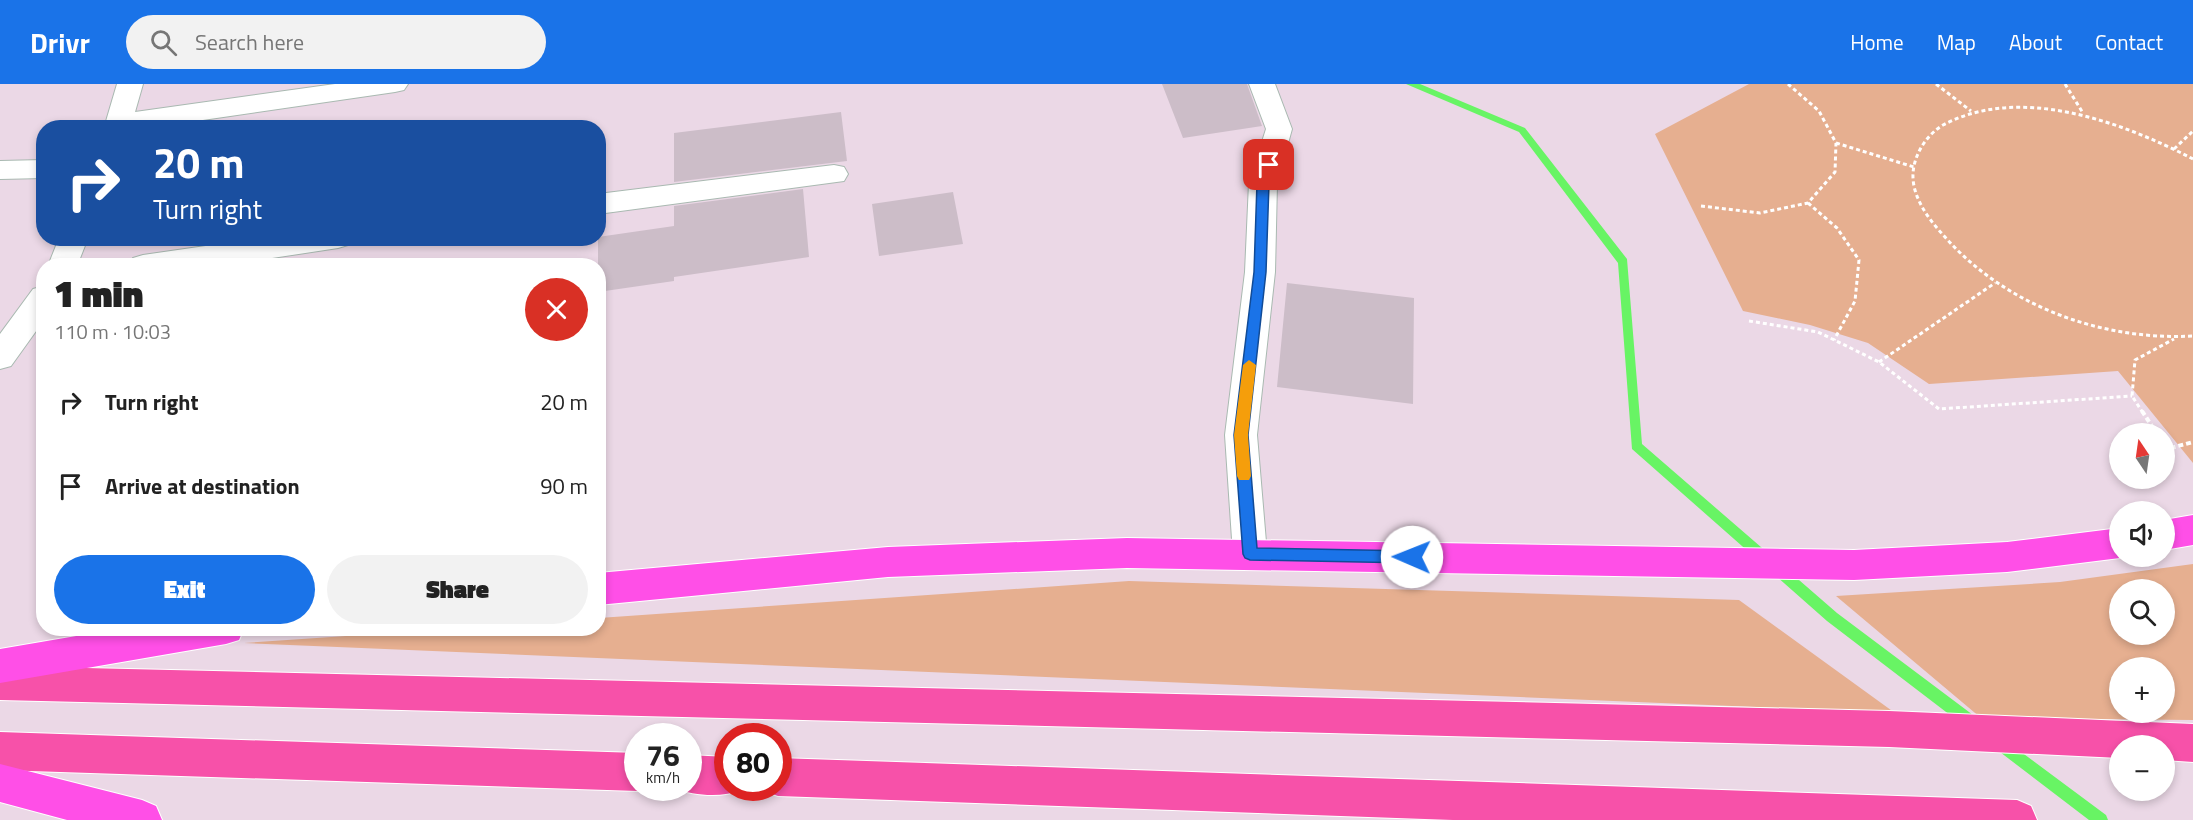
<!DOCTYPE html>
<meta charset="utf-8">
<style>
body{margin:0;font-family:"Titillium Web",sans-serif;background:#f2f2f2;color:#222;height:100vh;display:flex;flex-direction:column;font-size:22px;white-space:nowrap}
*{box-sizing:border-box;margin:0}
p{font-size:20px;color:#767676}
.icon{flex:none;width:33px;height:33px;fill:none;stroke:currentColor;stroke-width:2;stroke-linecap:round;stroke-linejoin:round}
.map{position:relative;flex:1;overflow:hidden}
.details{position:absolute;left:36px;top:174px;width:570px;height:378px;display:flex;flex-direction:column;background:#fff;border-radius:24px;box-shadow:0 3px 9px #0003}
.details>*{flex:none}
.top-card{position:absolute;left:36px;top:36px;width:570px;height:126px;border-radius:24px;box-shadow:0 3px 9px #0003;background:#1a4fa0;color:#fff;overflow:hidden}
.needle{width:39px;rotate:347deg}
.controls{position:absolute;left:2109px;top:339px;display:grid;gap:12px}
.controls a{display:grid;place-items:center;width:66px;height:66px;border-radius:50%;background:#fff;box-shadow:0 3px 9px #0003;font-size:30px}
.speed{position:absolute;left:624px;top:639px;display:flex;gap:12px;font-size:30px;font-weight:700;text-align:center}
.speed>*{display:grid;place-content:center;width:78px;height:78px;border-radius:50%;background:#fff;box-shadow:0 3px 9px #0003;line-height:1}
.speed small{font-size:15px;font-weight:400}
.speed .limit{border:9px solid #d22;background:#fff;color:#111}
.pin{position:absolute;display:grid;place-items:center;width:51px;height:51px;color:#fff;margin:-26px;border-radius:12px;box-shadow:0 3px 9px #0006}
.me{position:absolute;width:66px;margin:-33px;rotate:271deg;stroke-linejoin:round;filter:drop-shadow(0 0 4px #0008)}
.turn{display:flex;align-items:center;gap:21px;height:126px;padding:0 18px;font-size:27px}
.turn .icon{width:78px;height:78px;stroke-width:2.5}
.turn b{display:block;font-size:42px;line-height:51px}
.round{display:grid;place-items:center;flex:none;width:63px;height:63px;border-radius:32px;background:#f2f2f2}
.summary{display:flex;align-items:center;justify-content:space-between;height:102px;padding:0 18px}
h1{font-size:36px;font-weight:800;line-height:45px}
.primary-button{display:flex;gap:12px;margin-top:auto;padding:12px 18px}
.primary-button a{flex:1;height:69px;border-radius:36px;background:#1a73e8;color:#fff;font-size:24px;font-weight:800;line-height:69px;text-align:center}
.primary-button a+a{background:#f2f2f2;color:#222}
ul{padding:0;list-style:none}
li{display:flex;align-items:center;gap:18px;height:84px;padding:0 18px}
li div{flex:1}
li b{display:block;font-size:22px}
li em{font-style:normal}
header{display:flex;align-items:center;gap:36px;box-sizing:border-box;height:84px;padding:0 30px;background:#1a73e8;color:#fff}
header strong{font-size:28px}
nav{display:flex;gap:33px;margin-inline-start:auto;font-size:21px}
.search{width:420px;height:54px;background:#f2f2f2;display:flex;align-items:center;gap:15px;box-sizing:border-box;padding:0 21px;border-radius:33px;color:#767676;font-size:22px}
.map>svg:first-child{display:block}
</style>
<header>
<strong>Drivr</strong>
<div class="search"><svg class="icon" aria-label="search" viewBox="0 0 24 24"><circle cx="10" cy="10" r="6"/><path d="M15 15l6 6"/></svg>Search here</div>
<nav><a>Home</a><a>Map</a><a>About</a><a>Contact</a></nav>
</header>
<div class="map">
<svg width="2193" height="736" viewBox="0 0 2193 736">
<rect width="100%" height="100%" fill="#ebd8e6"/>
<!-- green -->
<path fill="#e6af90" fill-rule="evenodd" d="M1749 0H2193V379L2118 287 1929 300 1868 259 1810 241 1743 227 1655 50Z
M2193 480V636L1981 634 1836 512 2060 498ZM2120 506H2164V550H2120ZM2120 584H2164V628H2120Z
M1129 497 1739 516 1895 629 244 559 449 545 598 544 599 534Z"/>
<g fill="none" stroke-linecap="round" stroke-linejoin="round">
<!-- stream -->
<path fill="#68f464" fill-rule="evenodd" d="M1406 0H1420L1525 44 1627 175 1642 360 1837 529 1977 634 1979 639 1977 644 1972 646 1967 644 1827 537 1632 365 1618 179 1519 48Z
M2001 653 2106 731 2108 736H2089L1996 665 1994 660 1996 655Z"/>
</g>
<!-- building -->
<path fill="#ccbdc8" d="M1162 0H1247L1262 42 1183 54Z
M841 28 847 77 674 98V49Z
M803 105 809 173 674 193V197L598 208V153L674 142V122Z
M953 108 963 160 879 172 872 120Z
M1287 199 1414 214 1413 320 1277 303Z"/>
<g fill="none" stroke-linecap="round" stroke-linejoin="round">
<!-- minor casing -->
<g stroke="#a9b9b1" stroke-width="2">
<path id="minor" d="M117 0H143L135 28 335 0H408L404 6 395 8 148 44H104Z
M1249 0H1275L1292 45 1277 99 1275 188 1257 351 1267 470 1262 481 1250 485 1238 481 1233 470 1225 351 1245 188 1249 99 1266 45Z
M44 76V94L0 95V77Z
M834 81 844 83 848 90 844 97 598 130V110Z
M59 154H88L77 182H48Z
M261 154H352L348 161 338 164 220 182H129L133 174 143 171Z
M44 202V236L11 282 0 285V250L33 205Z"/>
</g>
<!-- major casing -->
<g stroke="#fff" stroke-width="2">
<path id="major" d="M0 582 1889 627 2193 640V678L2164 676V662H2120V674L1889 663 0 616Z
M0 648 638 669V704H647L638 707 0 686Z
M688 671 728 673V704H743L742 706C721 714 695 712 674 704H688Z
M778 674 2017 716 2031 722 2037 736H1453L778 712 764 707 763 704H778Z"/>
</g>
<!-- highway casing -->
<g stroke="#fff" stroke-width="2">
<path id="highway" d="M2193 431V461L2164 466V436Z
M2120 444V472H2124L2120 474 2007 488 1854 496 1127 484 888 493 598 521V489L888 463 1127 454 1854 466 2007 458Z
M123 544H244L239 556 226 560 0 599V565Z
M0 680 142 716 156 722 162 736H67L0 718Z"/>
</g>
<!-- path-far1 -->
<path stroke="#fff" stroke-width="3" stroke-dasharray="4 3" stroke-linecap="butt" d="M1936 0 1971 27
M2065 0 2083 29
M1836 59 1914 83
M2174 65 2193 47
M2193 75C2122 38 2020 0 1943 41 1926 51 1912 73 1913 94 1914 116 1930 137 1945 153 2006 222 2102 257 2193 252
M1808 119 1837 144 1859 176 1855 217 1834 256
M1701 122 1760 129 1808 119 1835 88 1836 59 1819 27 1788 0
M1749 237 1818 248 1879 278 1939 325 2132 312
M1879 278 1995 199
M2143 329 2132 312 2135 276 2174 255"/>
<!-- path -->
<path stroke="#fff" stroke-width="4" stroke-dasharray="5 3" stroke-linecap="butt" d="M2142 327 2157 350
M2164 362 2167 365 2193 358"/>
<!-- minor -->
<use href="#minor" fill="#fff" fill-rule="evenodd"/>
<!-- major -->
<use href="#major" fill="#f751a9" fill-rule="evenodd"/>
<!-- highway -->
<use href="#highway" fill="#ff4fe7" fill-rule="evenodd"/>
</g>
<!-- route -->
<path fill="#1a73e8" stroke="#114b97" stroke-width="1.5" d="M1269 77 1274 81 1269 99 1266 188 1248 351 1257 464 1412 467 1417 469 1419 473 1417 478 1412 479 1250 476 1245 474 1243 470 1234 351 1254 188 1257 99 1263 81Z"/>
<!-- slow -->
<path fill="#f59e0b" d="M1249 276 1256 281 1248 351 1251 392 1249 396H1239L1237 392 1234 351 1243 281Z"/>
</svg>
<div class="controls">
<a><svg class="needle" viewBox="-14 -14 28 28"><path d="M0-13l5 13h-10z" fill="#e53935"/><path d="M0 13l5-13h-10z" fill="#767676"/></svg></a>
<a><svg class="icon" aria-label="sound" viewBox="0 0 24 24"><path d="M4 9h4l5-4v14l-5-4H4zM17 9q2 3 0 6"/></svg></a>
<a><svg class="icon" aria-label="search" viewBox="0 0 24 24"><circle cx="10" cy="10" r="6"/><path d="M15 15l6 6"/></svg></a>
<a>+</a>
<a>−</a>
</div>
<div class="speed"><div>76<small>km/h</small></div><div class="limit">80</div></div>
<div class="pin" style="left:1269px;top:81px;background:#d93025"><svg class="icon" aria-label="arrive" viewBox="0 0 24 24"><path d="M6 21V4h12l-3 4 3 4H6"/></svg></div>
<svg class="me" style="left:1412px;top:473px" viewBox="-20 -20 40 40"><circle r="19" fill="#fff"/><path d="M0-13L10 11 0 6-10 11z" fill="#1a73e8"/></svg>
<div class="top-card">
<div class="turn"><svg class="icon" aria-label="right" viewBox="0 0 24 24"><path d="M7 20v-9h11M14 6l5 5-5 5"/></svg><div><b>20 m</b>Turn right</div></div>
</div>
<section class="details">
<div class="summary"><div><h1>1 min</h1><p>110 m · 10:03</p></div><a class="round" style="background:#d93025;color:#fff"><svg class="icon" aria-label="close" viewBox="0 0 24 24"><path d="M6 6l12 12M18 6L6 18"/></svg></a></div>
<ul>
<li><svg class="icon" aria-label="right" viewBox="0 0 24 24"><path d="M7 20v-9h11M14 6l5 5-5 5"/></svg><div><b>Turn right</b></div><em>20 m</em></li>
<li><svg class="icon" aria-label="arrive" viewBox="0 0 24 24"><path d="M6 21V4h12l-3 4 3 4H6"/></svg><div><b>Arrive at destination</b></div><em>90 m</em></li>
</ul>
<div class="primary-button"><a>Exit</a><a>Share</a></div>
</section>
</div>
